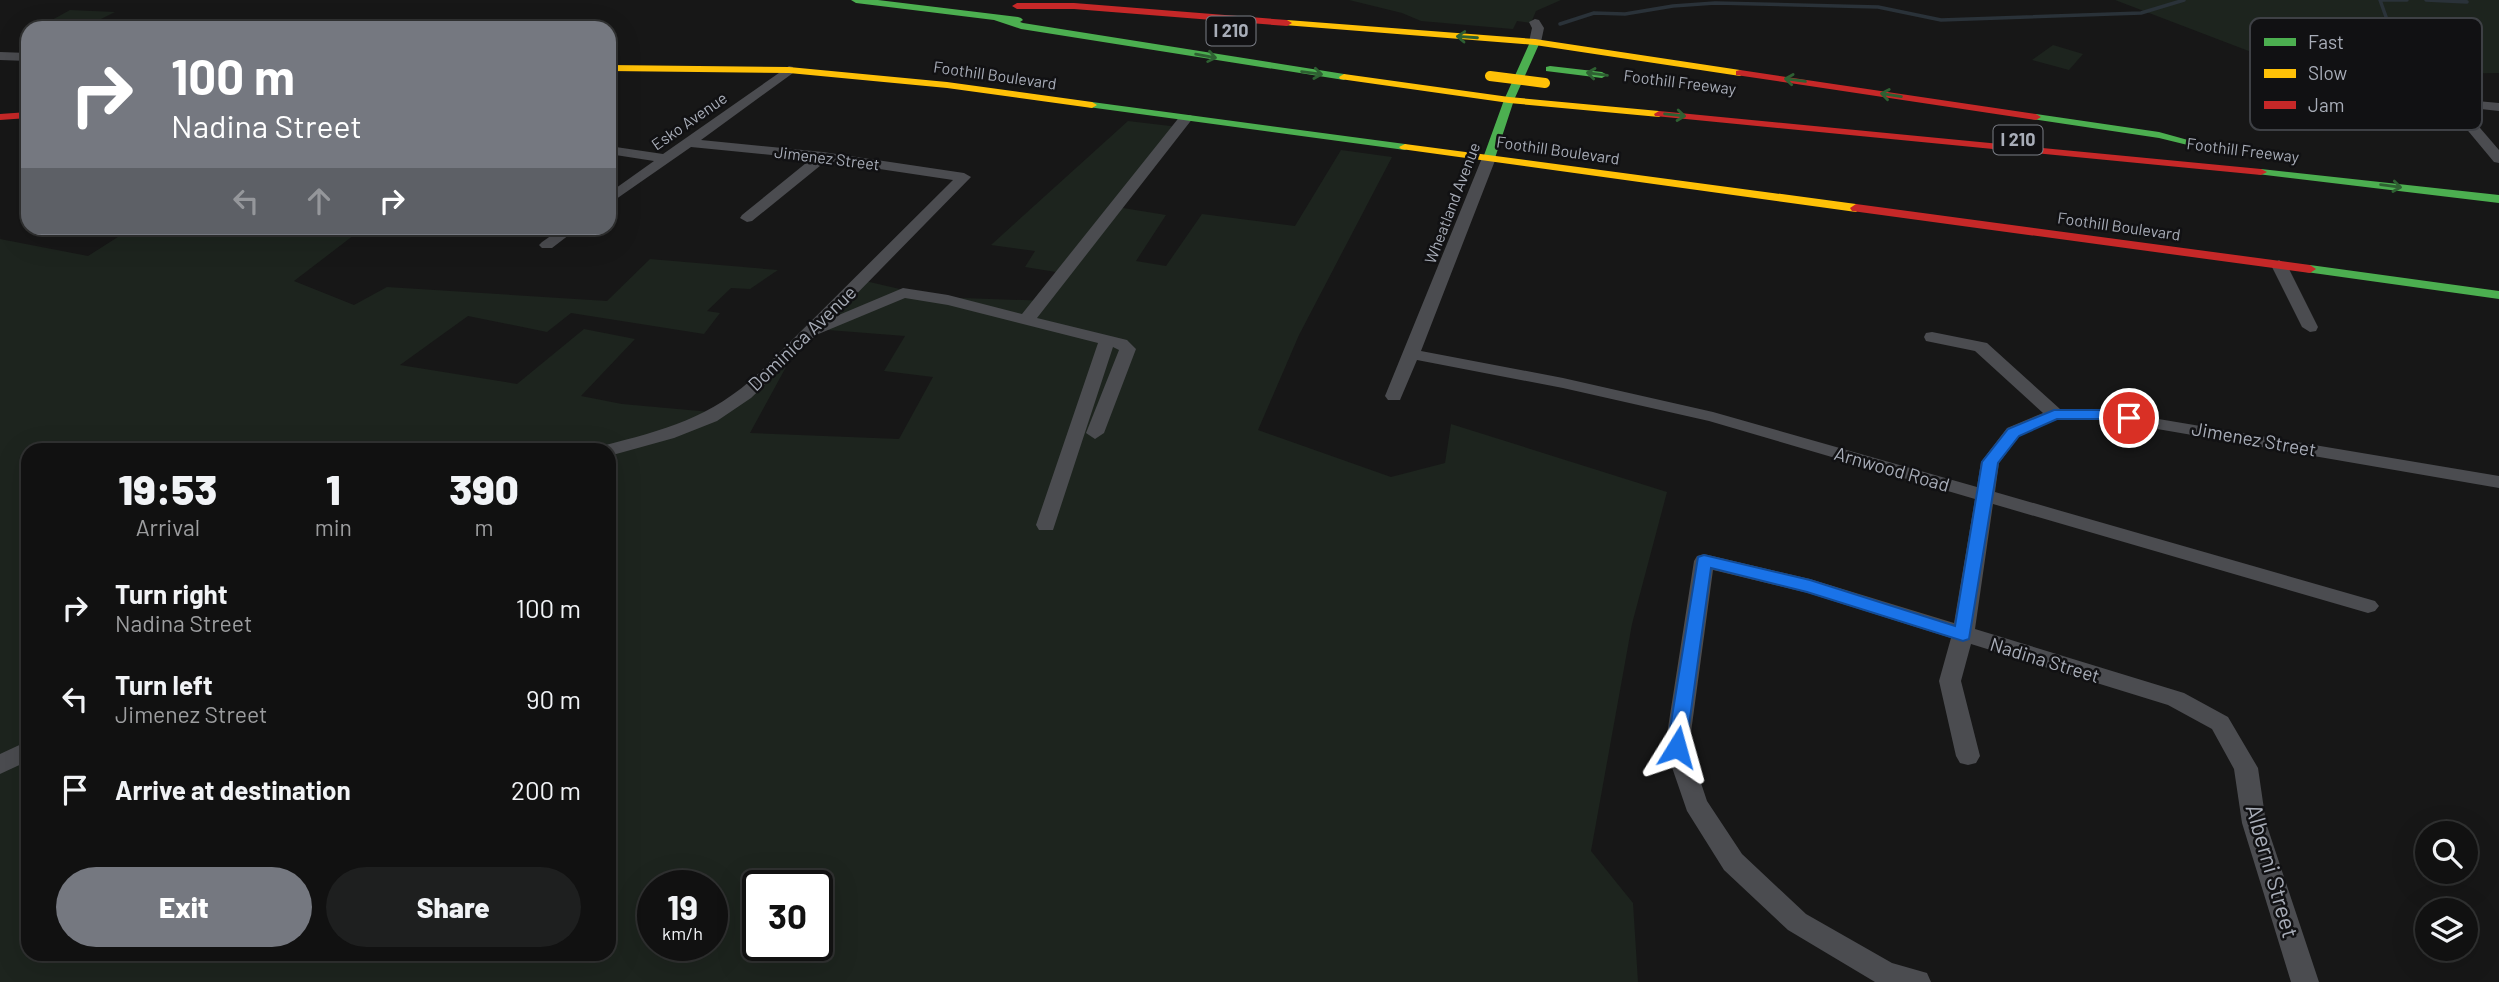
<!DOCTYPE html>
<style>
body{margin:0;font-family:Barlow,sans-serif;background:#1e1f1f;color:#f1f3f6;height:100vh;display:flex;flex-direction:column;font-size:26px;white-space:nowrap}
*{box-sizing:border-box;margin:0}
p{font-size:23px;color:#9c9d9f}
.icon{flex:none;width:38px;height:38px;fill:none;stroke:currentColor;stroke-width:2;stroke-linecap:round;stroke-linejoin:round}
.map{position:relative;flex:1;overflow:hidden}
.panel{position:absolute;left:21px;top:443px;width:595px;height:518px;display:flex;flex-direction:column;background:#111;border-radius:21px;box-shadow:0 7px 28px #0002,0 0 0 2px #303131}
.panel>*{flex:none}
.banner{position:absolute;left:21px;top:21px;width:595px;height:214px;border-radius:21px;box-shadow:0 7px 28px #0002,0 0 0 2px #303131;background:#757880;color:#fff;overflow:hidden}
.buttons{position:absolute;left:2415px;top:821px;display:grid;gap:14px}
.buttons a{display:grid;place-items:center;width:63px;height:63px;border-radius:50%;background:#111;box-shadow:0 7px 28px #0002,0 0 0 2px #303131;font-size:35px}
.speed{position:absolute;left:637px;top:870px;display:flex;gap:14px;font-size:35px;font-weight:700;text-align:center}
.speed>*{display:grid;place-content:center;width:91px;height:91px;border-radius:50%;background:#111;box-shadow:0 7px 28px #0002,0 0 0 2px #303131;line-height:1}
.speed small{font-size:18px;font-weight:400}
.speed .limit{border:4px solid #111;border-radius:10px;background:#fff;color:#111}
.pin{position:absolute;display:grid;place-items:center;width:60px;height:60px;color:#fff;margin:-30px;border:4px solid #fff;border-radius:50%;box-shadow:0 2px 7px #0007}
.me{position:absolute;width:77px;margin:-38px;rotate:8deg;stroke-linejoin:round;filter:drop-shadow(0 0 5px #0008)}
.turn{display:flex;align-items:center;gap:24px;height:147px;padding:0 35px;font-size:32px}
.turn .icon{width:91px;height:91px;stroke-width:2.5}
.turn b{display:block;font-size:49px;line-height:60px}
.lanes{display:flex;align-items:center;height:66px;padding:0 35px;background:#0003;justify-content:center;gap:35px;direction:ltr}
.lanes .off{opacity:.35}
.eta{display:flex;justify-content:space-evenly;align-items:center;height:119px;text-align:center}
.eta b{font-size:42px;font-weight:800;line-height:49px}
.button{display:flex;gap:14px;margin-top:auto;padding:14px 35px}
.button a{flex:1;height:80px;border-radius:42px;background:#757880;color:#fff;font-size:28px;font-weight:800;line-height:80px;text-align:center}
.button a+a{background:#1e1f1f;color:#f1f3f6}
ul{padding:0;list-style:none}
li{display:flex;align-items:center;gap:21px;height:91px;padding:0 35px}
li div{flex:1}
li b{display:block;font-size:26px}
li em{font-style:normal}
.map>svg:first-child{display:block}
</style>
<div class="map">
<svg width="2499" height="982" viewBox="0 0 2499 982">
<rect width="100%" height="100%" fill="#171717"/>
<!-- green -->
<path fill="#1d241e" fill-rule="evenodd" d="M1349 0H1561L1536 11 1531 23 1517 21 1513 29 1421 21 1402 13Z
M2115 0H2499V73L2440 74 2417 70 2419 75 2301 71Z
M70 10 115 12 97 21 52 20Z
M2053 45 2083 54 2069 70 2032 60Z
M1128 121 1179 127 1117 207 1166 215 1136 261 1166 266 1202 214 1295 226 1341 150 1392 157 1299 335 1258 430 1391 477 1445 463 1451 424 1667 492 1632 624 1591 851 1633 903 1638 982H0V239L88 256 132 228H313L358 232 294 281 354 305 387 287 607 301 650 259 778 270 750 289 731 288 707 311 720 313 704 334 571 313 547 332 468 316 400 365 517 384 584 329 635 339 581 396 622 404 722 413 792 356 750 433 899 439 933 377 884 371 905 336 815 329 861 280 934 297 1050 301 1062 273 1025 267 1035 251 991 245ZM28 450H609V954H28ZM653 886H712V945H653ZM758 886H817V945H758Z"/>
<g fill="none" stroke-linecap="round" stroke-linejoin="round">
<!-- stream -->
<path stroke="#2a3239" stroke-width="3.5" d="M2407 0H2380L2390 28 2424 70
M2426 0 2467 2 2464 0
M1560 24 1594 13 1625 14 1673 6 1715 3 1878 7 1941 20 2141 13 2184 0"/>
<!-- street -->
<path fill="#4b4c50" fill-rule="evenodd" d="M1535 19 1539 20 1544 28 1541 42 1535 46 1529 42 1532 28 1529 22Z
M0 52 28 53V61L0 60Z
M789 66 793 67V73L701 140 823 152 964 173 971 177 834 317 903 288 948 295 1022 314 1181 115H1191L1193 118 1037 318 1127 340 1136 349 1104 433 1095 439 1086 433 1119 350 1113 347 1053 530H1039L1036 525 1098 343 948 305 905 298 816 335 751 398 717 421 674 438 609 456V450H600L602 446C664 430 711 418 759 373L953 180 826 161 752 221 747 222 740 218 742 215 811 159 691 147 609 204V193L654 161 609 154V146L663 154Z
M2428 71 2432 72 2455 99 2499 103V111L2462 107 2499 150V163L2494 162 2424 78 2422 75Z
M1489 154 1496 158 1421 351 1563 378 1713 412 1977 487 1981 462 2007 428 2043 413 1975 351 1926 341 1924 337 1926 333 1932 332 1987 343 2060 409 2105 410 2499 476V488L2105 420 2058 419 2019 436 1999 463 1995 492 2375 601 2379 606 2375 611 2368 613 1993 504 1975 629 2184 693 2228 717 2258 768 2266 823 2319 982H2291L2242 823 2234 769 2212 729 2168 705 1971 644 1961 681 1980 756 1976 763 1968 765 1960 763 1956 756 1939 681 1951 638 1808 593 1713 570 1689 747 1707 801 1742 854 1806 914 1892 963 1927 973 1931 982H1875L1788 930 1724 870 1687 811 1665 747 1694 561 1697 556 1704 554 1810 579 1954 623 1975 499 1709 421 1563 388 1417 360 1400 400H1388L1385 396 1482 158Z
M562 228H578L552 248H542L539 245 542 242Z
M2279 260 2287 265 2318 327 2316 331 2310 332 2302 327 2271 265Z
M28 741V761L0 774V754Z"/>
<!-- fast -->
<path fill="#4caf50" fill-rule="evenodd" d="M851 0H878L1018 17 1021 18 1023 20 1020 22 1023 23 1344 74 1349 77 1344 80 1021 29 994 20 856 3Z
M1535 39 1540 42 1514 100 1495 158 1485 160 1483 158 1504 100 1530 42Z
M1550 66 1602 72 1607 75 1602 78 1546 71V67Z
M1092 102 1405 144 1411 147 1405 150 1088 107V103Z
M2036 114 2159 132 2206 145 2200 148 2159 138 2032 119 2031 117Z
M2261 169 2499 195V203L2257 174 2255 172Z
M2310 265 2499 291V299L2306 272V266Z"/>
<!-- slow -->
<path fill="#ffc107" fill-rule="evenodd" d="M1287 20 1535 39 1740 70 1745 73 1740 76 1535 45 1284 25V21Z
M609 65 789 67 947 82 1092 102 1097 105 1092 108 947 88 789 73 609 71Z
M1344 74 1509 97 1659 111 1664 114 1659 117 1509 103 1340 79 1339 77Z
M1405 144 1856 204 1862 208 1856 212 1401 149 1399 147Z"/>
<!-- jam -->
<path fill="#c62828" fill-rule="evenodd" d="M1074 3 1287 20 1292 23 1287 26 1074 9H1017L1012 6 1017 3Z
M1740 70 2036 114 2041 117 2036 120 1736 75V71Z
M1659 111 2261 169 2267 172 2261 175 1655 116 1654 114Z
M28 112V118L0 120V114Z
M1856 204 2310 265 2316 269 2310 273 1852 211 1850 208Z"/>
<!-- slow-bridge -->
<path stroke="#ffc107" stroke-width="10" d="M1490 76 1545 83"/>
</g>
<!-- one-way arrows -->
<defs><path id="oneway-shaft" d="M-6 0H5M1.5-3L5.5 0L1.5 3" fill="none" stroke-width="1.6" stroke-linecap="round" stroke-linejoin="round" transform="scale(1.75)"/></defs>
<g stroke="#2e6032">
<use href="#oneway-shaft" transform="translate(1467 37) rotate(-176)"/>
<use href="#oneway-shaft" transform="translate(1206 56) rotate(10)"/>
<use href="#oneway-shaft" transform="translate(1312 73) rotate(8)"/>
<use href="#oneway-shaft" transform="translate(1597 74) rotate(-173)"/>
<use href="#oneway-shaft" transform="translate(1795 80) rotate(-172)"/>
<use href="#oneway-shaft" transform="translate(1891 95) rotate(-171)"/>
<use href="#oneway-shaft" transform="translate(1675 115) rotate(6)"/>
<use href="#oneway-shaft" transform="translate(2391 186) rotate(7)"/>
</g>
<!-- route -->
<path fill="#1a73e8" stroke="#114b97" stroke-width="2" d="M2054 410H2105L2134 415 2136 418 2129 423 2105 419H2057L2019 436 1998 463 1969 639 1963 641 1807 592 1711 568 1686 747 1684 753 1677 755 1670 753 1667 747 1698 557 1704 555 1810 580 1955 626 1982 462 2008 429Z"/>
<g text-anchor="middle" stroke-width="5" stroke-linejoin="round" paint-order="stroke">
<!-- far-street labels -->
<g font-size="16" fill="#a8adb8" stroke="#111113">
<text transform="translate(995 75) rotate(8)" y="6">Foothill Boulevard</text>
<text transform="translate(1680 82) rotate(7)" y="6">Foothill Freeway</text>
<text transform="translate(689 121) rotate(-35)" y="6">Esko Avenue</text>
<text transform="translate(1558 150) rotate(8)" y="6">Foothill Boulevard</text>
<text transform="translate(2243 150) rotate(7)" y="6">Foothill Freeway</text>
<text transform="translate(827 158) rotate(7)" y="6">Jimenez Street</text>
<text transform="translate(1452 203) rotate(-69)" y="6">Wheatland Avenue</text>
<text transform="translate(2119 226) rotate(8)" y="6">Foothill Boulevard</text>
</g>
<!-- shield labels -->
<g fill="#111113" stroke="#7b7e86" stroke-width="2">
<rect x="1206.5" y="16.5" width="49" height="29" rx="5"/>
<rect x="1993.5" y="125.5" width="49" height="29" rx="5"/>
</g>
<g font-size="18" font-weight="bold" fill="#a8adb8">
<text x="1231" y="37">I 210</text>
<text x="2018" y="146">I 210</text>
</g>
<!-- street labels -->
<g font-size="19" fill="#a8adb8" stroke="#111113">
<text transform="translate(802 338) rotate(-44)" y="7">Dominica Avenue</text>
<text transform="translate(2254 439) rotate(10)" y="7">Jimenez Street</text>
<text transform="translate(1892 469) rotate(16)" y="7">Arnwood Road</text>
<text transform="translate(2045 660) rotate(17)" y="7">Nadina Street</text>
</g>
<!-- near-street labels -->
<g font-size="23" fill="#a8adb8" stroke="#111113">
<text transform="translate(2272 871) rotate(74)" y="8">Alberni Street</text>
</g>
</g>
<!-- legend -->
<rect x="2250" y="18" width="232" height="112" rx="10" fill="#111113" stroke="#3e4045" stroke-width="2"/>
<rect x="2264" y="38" width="32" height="8" fill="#4caf50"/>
<rect x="2264" y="69" width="32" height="9" fill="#ffc107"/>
<rect x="2264" y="101" width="32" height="8" fill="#c62828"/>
<g font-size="19" fill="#a8adb8">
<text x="2308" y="49">Fast</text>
<text x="2308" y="80">Slow</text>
<text x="2308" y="112">Jam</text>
</g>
</svg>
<div class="buttons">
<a><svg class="icon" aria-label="search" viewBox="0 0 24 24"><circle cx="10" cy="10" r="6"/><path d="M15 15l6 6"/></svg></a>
<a><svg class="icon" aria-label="layers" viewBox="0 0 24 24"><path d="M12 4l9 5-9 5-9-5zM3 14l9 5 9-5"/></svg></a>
</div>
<div class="speed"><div>19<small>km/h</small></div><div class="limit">30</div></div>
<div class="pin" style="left:2129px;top:418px;background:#d93025"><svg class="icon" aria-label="arrive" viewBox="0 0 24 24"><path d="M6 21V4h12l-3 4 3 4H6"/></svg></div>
<svg class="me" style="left:1677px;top:747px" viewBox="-20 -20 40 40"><path d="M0-17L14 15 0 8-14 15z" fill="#1a73e8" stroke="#fff" stroke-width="4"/></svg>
<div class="banner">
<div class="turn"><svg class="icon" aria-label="right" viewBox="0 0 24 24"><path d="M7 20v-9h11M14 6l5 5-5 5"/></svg><div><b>100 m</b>Nadina Street</div></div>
<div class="lanes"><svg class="icon off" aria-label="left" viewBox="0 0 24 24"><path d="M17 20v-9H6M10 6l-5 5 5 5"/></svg><svg class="icon off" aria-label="ahead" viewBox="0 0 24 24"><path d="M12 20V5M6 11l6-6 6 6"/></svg><svg class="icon" aria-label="right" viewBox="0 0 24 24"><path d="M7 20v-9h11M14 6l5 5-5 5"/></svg></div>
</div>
<section class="panel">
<div class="eta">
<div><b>19:53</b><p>Arrival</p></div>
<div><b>1</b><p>min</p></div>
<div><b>390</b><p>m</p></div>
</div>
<ul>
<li><svg class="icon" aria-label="right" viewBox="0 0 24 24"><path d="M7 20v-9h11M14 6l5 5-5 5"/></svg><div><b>Turn right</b><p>Nadina Street</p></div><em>100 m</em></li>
<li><svg class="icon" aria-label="left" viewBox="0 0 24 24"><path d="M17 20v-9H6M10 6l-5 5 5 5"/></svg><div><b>Turn left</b><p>Jimenez Street</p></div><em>90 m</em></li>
<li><svg class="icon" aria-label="arrive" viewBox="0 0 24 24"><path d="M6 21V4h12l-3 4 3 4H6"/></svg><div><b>Arrive at destination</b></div><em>200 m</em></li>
</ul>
<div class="button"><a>Exit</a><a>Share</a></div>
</section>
</div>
